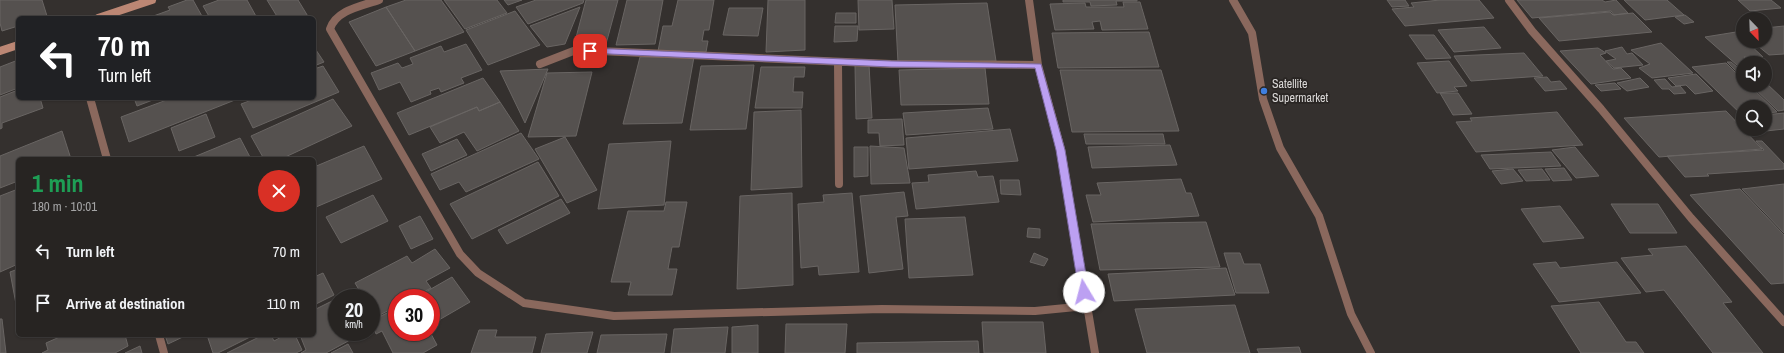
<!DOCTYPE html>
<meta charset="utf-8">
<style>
body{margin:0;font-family:"Archivo Narrow",sans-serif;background:#2f2c2a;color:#f1f3f6;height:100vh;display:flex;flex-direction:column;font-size:15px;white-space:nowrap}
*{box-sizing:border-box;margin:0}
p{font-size:13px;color:#a4a4a5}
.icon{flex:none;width:22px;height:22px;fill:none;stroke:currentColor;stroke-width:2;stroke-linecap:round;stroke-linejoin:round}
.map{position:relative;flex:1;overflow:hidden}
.details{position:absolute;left:16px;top:157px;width:300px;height:180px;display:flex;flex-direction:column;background:#272422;border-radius:6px;box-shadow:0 1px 3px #0004,0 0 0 1px #434140}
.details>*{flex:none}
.top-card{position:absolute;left:16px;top:16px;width:300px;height:84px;border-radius:6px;box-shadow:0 1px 3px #0004,0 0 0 1px #434140;background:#202124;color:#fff;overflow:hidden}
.needle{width:26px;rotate:157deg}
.buttons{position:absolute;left:1736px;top:12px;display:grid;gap:8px}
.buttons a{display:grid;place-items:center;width:36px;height:36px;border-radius:50%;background:#272422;box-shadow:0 1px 3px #0004,0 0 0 1px #434140;font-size:20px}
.speed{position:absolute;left:328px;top:289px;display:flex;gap:8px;font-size:20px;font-weight:700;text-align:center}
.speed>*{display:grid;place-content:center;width:52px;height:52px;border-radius:50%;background:#272422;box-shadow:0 1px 3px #0004,0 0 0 1px #434140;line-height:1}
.speed small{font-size:10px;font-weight:400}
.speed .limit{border:6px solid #d22;background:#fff;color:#111}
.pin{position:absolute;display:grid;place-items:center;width:34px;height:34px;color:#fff;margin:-17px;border-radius:8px;box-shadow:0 2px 6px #0006}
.me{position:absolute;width:44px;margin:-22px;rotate:352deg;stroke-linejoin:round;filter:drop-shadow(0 0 3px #0008)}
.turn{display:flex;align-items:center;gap:14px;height:84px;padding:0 16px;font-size:18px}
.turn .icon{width:52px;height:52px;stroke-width:2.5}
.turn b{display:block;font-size:28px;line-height:34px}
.round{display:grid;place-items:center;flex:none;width:42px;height:42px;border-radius:21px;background:#2f2c2a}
.head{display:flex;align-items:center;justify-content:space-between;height:68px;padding:0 16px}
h1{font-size:24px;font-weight:700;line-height:30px;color:#1e9e55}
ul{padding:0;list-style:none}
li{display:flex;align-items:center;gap:12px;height:52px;padding:0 16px}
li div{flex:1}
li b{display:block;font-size:15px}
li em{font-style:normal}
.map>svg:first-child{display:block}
</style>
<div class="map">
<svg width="1784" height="353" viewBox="0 0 1784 353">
<rect width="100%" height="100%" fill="#34302e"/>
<!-- building -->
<path fill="#55514f" stroke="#696563" d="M0 0H42L47 16 42 18H18V26L2 31 0 23Z
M187 0H193L203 18H148L170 10 168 7Z
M219 0H247L257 18H210L203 6Z
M267 0H298L309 18H278Z
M406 0H441L464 32 415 51 386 7Z
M444 0H497L507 13 465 29Z
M504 0H522L508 5Z
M536 0H584L583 3 528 24 516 7Z
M586 0H618L606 44 574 45Z
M627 0H663L655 44 616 45Z
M678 0H714L709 30H704L702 41H708L706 52 658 51 663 26H672Z
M768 0H805V50L766 52Z
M858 0H892L894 29 859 30Z
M1063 0H1137V1H1116L1117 5 1091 6 1090 2H1063Z
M1387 0H1405L1409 6 1392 7Z
M1440 0H1479L1494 18 1405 26 1392 9 1414 7 1411 3Z
M1517 0H1602L1605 2 1616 0 1628 13 1614 15 1611 11 1532 18Z
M1624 0H1667L1684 15 1645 20Z
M1738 0H1771L1781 8 1750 11Z
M1123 2H1140L1148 29 1102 30 1100 21 1092 22 1094 29 1055 30 1050 4 1085 3 1086 7H1124Z
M987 3 996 61 898 63 895 5Z
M386 7 415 51 376 66 349 22Z
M580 7 565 44 547 47 530 26Z
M729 8H763L758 36 723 35Z
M515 11 540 45 488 65 466 30Z
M1610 12 1613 15 1633 13 1652 32 1559 41 1539 18Z
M836 13H856V23H835Z
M1685 15 1694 22 1684 24 1675 17Z
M835 26H858L857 41 834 42Z
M1784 26V54L1769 55 1752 41H1765V28Z
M1484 27 1501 48 1454 52 1438 30Z
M1149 32 1159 67 1058 68 1052 33Z
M1736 32 1743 38V41H1746L1763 57H1744L1751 63H1743V65L1738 66 1705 37Z
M1409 35H1434L1451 58 1426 59Z
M1661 43 1693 73 1652 78 1639 68 1650 64 1631 50Z
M466 44 482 70 461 78 464 83 441 92 439 88 430 91 431 94 411 102 400 82 379 90 371 73 398 63 402 68 413 64 410 58 441 46 444 52Z
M314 47 324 62 314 66Z
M1622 47 1627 54 1632 53 1643 65 1614 68 1606 61 1616 59 1605 51Z
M1598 48 1606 53 1600 55 1613 69 1621 68 1631 78 1591 84 1560 51Z
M1524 53 1543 76 1471 81 1454 56Z
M640 57H694L682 123 623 124Z
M18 60V88L0 95V67Z
M1449 61 1467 86 1454 87 1458 91 1437 93 1417 63Z
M1727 62H1731L1737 67 1743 66V78Z
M1726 63 1743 80V85H1749L1777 112 1765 113V107H1743V116L1692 67Z
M754 65 746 129 690 130 701 66Z
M855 65H869L872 118 856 119Z
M323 66 339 92 253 128 241 104 257 98H314V69Z
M761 67H805L804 77H794L793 92H803L802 108H755Z
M985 68 989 104 901 105 899 70Z
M548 69 525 123 500 71Z
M1060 70H1161L1179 131 1072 132Z
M592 72 576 136 528 137 547 73Z
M1696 74 1713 91 1695 94 1686 85 1676 86 1668 78Z
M1547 77 1551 82 1560 81 1567 89 1545 91 1534 78Z
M483 78 500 102 479 111 477 107 409 135 397 113Z
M1640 78 1649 87 1627 91 1617 83Z
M1665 79 1672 87 1680 86 1686 93 1674 94 1669 89H1662L1654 80Z
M1765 82 1784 100V110L1778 111 1751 85H1765Z
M1615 83 1621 89 1601 91 1595 85Z
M18 90V98H40L43 108 2 123V128L0 129V97Z
M1440 93H1458L1472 114 1453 115Z
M134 98H158L137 106Z
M172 98H240L129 142 121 117Z
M333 99 352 126 281 159H264L251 136Z
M500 102 519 131 477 151 464 132 440 143 430 127 477 107 479 111Z
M988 108 993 129 906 135 903 113Z
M801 110 802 187 751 190 754 112Z
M1726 111 1762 149 1659 157 1624 118Z
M1557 112 1583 145 1476 152 1456 122 1472 121 1470 118Z
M1784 113V129L1757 132 1754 129H1765V115Z
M206 114 215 137 179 151 171 128Z
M902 119 904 145 880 146 879 133H868V120Z
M1010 129 1018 161 909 169 906 138Z
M62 131 71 159H18V181L0 188V156Z
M521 133 539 159 466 192 459 182 440 190 431 174Z
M1084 134H1163L1165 144H1086Z
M565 137 597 190 567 203 535 149Z
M240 138 251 159H189Z
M457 139 467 155 431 171 422 154Z
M671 141 664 205 598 209 609 144Z
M1756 141H1762L1784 164V169L1707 174 1709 176 1685 177 1667 156 1764 150Z
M1170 145 1177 165 1092 168 1088 147Z
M364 146 382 179 316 207 314 202V167Z
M870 146 904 148 910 183 871 184Z
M854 147H868V176L854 177Z
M1575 147 1599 176 1576 178 1552 150Z
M1551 152 1561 166 1490 169 1481 155Z
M538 162 559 196 472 239 450 204Z
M1564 168 1572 180 1553 181 1545 169Z
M1513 169 1523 181 1501 184 1492 171Z
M1542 169 1550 180 1526 181 1518 170Z
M976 171 978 177 993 176 999 202 916 209 912 183 929 182 928 175Z
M1181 179 1186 193H1191L1199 216 1093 222 1086 195H1101L1097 183Z
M1000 180H1019L1021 195 1001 194Z
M1784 184V233L1742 189Z
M18 189V264L0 272V196Z
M1740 189 1784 235V283L1771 284 1690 195Z
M904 192 908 216 896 217 903 269 869 273 860 196Z
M792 193 793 285 737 289 740 196Z
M852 193 859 272 819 275 818 266 801 268 798 204 824 202 823 195Z
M373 195 388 221 341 243 326 217Z
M561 199 570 213 507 244 498 230Z
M666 202H687L679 247H672L668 269H677L672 295H628L631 282H611L628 211H664Z
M1611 204H1658L1677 233H1630Z
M1560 206 1584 238 1543 242 1521 209Z
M420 216 433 239 411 249 399 226Z
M965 217 973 275 909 278 905 219Z
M1206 222 1220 267 1100 270 1091 224Z
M1028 228 1040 229V238L1027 237Z
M1686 246 1732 302 1723 303 1763 353H1713L1664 290 1646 292 1621 258 1653 255 1648 249Z
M435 249 450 268 426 281 431 288 412 298H397V306L376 317 371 309V298H364L355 283 407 256 412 263Z
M1034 253 1048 259 1044 266 1030 262Z
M1224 253H1240L1244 264H1260L1269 293H1236Z
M1556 262 1560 268 1617 262 1641 293 1559 302 1533 264Z
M1226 268 1235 295 1114 301 1108 274Z
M18 269V303L16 304 10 272Z
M323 273 334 295 314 305V277Z
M452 277 470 302 432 324 431 298H415Z
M334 300 337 307V332H349L352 339 326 353H301L306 350 300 335H314V310Z
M1599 302 1626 342H1636L1644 353H1581L1551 306Z
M1235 305 1250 353H1147L1135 309Z
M397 308V332H430L437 345 423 353H393L382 331 376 334 371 321Z
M0 319H2L6 353H0Z
M982 322H1043L1046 353H984Z
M786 324H847L845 353H785Z
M758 325V353H732V327Z
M728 327 725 353H671L674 329Z
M479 330H497L495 337H536L532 353H471Z
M593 332 587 353H541L546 334Z
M667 334 664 353H597L601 335Z
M64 335H125L128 346 115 353H42L48 350 46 343Z
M165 335H187L168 344Z
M207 335H254L218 353H213Z
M263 335H271L274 341 285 335H295L302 350 296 353H227Z
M978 341 979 353H857V343Z
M348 344 353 353H331Z
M140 346 142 353H125Z
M1299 347 1301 353H1259L1257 349Z"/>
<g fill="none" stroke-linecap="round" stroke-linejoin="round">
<!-- street -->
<path stroke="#8a685d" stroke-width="8" d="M379 0C362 6 336 10 330 29L460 254 478 273 524 303 614 316 882 309 1035 311 1086 306
M1029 0 1038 65 1061 149 1095 353
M1233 0 1252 33 1263 99 1280 148 1319 216 1351 314 1371 353
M1509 0 1532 31 1601 109 1691 218 1784 322
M838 62 839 184
M540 64 576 50 891 64 1038 65
M90 98 107 159
M159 335 164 353"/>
<!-- secondary -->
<path stroke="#bc8774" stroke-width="8" d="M98 18 152 0
M0 51 18 45"/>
</g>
<!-- route -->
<path fill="#bca0f2" stroke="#7a689d" d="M590 48 891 61 1041 64 1065 150 1089 292 1084 296 1079 292 1056 150 1035 68 891 67 588 53 586 51Z"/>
<!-- markers -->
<circle fill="#3f7fe0" stroke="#2a2624" stroke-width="1.5" cx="1264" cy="91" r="4"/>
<g text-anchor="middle" stroke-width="3.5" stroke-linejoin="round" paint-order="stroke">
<!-- poi labels -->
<g font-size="12" fill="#dad8d7" stroke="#2a2624" text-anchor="start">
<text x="1272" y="88">Satellite<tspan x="1272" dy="14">Supermarket</tspan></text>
</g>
</g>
</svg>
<div class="buttons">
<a><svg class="needle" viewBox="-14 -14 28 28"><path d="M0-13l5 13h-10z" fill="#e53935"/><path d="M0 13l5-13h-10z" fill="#a4a4a5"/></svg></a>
<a><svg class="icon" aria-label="sound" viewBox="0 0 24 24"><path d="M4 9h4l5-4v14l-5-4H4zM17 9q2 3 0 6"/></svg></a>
<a><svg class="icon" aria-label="search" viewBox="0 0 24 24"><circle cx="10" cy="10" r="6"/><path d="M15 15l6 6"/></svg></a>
</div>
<div class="speed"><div>20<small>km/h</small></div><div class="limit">30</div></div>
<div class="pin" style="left:590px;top:51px;background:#d93025"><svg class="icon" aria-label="arrive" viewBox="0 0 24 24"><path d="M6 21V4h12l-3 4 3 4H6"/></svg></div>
<svg class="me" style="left:1084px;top:292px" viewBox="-20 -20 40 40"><circle r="19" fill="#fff"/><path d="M0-13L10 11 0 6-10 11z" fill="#bca0f2"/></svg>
<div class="top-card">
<div class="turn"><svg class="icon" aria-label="left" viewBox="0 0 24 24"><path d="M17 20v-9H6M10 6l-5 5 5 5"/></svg><div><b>70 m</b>Turn left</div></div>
</div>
<section class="details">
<div class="head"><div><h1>1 min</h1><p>180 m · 10:01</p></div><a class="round" style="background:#d93025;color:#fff"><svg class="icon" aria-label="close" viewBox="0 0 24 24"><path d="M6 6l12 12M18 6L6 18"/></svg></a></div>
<ul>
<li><svg class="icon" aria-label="left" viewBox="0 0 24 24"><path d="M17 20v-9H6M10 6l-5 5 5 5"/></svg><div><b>Turn left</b></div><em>70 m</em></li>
<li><svg class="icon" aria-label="arrive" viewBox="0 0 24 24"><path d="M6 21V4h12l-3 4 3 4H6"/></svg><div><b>Arrive at destination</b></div><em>110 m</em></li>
</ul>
</section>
</div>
